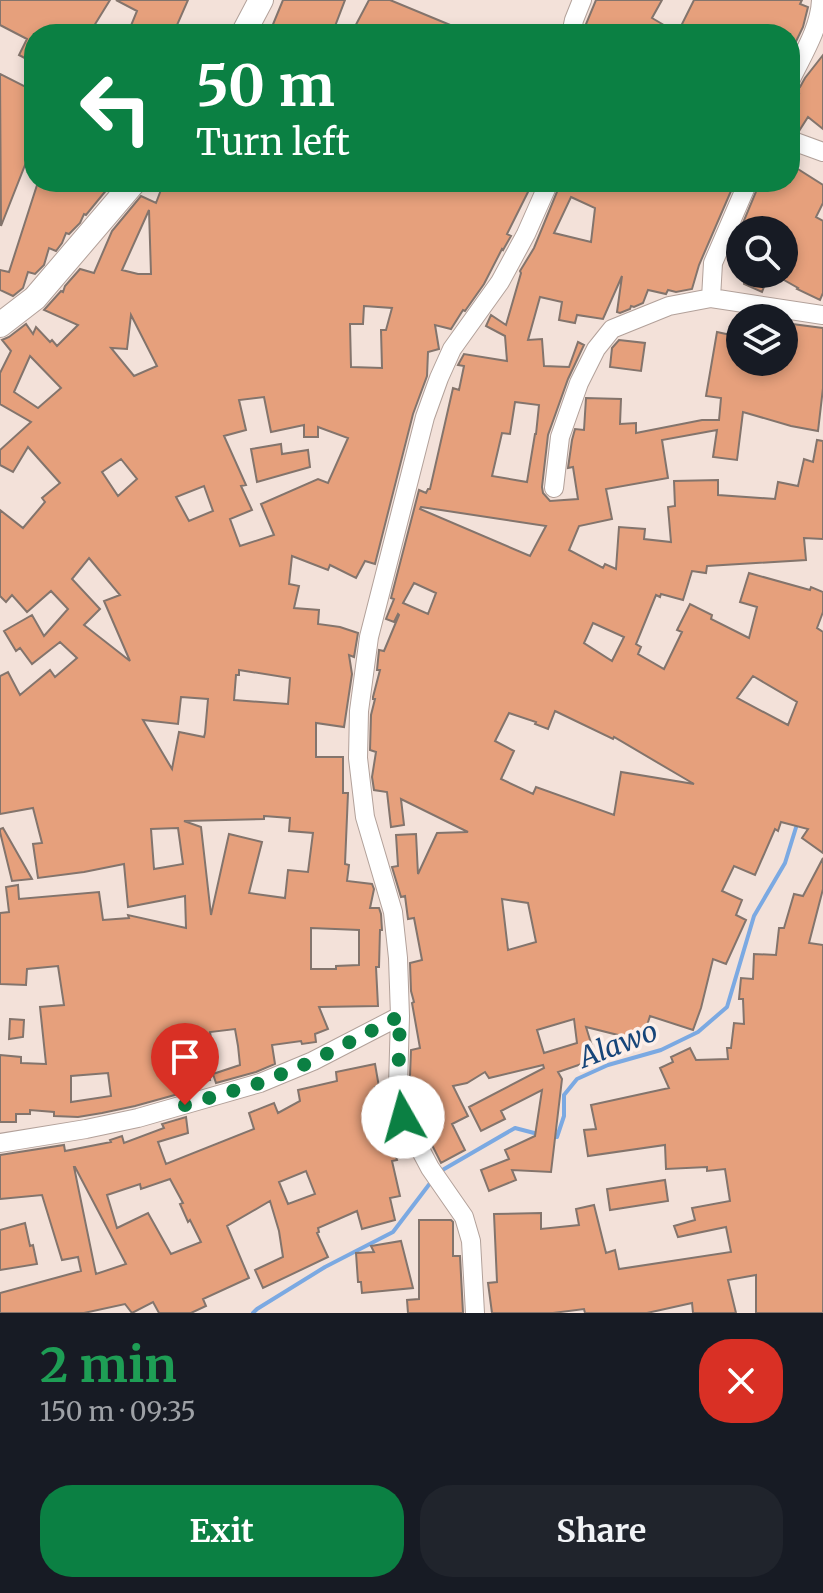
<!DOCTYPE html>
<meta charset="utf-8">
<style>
body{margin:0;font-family:Merriweather,serif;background:#20242c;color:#f1f3f6;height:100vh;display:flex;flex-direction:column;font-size:30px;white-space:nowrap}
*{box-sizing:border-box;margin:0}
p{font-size:26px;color:#9ea1a6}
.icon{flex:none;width:44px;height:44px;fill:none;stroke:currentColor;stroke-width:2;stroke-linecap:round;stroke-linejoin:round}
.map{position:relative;height:1313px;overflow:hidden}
.drawer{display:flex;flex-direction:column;background:#171b24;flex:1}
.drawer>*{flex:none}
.top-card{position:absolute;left:24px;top:24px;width:776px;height:168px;border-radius:32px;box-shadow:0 4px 12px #0003;background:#0b8043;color:#fff;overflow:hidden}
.buttons{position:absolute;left:726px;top:216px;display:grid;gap:16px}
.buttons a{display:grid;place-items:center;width:72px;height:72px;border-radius:50%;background:#171b24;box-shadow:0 4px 12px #0003;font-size:40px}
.pin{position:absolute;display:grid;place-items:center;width:68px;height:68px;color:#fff;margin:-82px -34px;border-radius:50% 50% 50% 0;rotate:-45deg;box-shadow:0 0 8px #0007}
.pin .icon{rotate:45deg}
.me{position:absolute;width:88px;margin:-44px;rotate:353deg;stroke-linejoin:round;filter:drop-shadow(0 0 6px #0008)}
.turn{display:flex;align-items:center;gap:28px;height:168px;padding:0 40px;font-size:36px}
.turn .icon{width:104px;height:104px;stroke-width:2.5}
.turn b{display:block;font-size:56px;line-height:68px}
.round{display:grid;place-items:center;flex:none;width:84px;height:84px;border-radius:32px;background:#20242c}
.summary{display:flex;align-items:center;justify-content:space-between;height:136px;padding:0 40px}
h1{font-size:48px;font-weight:700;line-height:60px;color:#1e9e55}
.action{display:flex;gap:16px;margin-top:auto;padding:16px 40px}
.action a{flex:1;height:92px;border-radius:32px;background:#0b8043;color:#fff;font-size:32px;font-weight:700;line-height:92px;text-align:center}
.action a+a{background:#20242c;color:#f1f3f6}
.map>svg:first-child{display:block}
</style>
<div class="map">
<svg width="823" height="1313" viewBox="0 0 823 1313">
<rect width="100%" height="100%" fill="#f3e1d9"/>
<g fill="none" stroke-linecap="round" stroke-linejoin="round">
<!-- stream -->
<path stroke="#7ba9e2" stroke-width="4" d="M551 1136 557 1137 564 1116V1095L577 1079 608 1065 661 1050 698 1032 727 1007 754 916 785 863 798 821
M439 1172 515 1128 538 1134
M253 1313 257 1309 325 1267 393 1232 431 1182"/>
</g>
<!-- building -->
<path fill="#e6a07c" stroke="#83746c" stroke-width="2" fill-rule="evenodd" d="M0 0H110L89 34H34V63L19 55 27 39 0 25Z
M116 0H188L177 25 192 34H144L130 28 137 11Z
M283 0H345L332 34H269Z
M369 0H390L472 34H351Z
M596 0H662L652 18 679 34H620L607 27 604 34H583L586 24Z
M694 0H802L800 4 808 7 803 27 790 54V34H695L681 26Z
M823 55V129L808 117 799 131 790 128V111L799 94 794 92 800 87 805 78Z
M0 74 34 91V156L29 155 1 226Z
M790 164 823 185V203L816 217 823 221V293L820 300 797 289 798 288 784 280V230H740L760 182H790Z
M38 182H113L86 215 84 214 80 223 69 234 66 233 62 243 56 251 49 248 44 265 35 274 28 272 23 288 13 296 0 290V270L9 272Z
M164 182H183L195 187 241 191 242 182H533L507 234 511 236 503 250 502 249 484 284 465 311 463 310 451 329 435 325 439 349 428 352 427 376 413 414 375 564 365 561 356 578 330 565 328 570 292 556 289 584 299 586 294 608 319 610 318 624 340 627 358 633 354 657 349 655 352 674 344 727 316 723V757H343V793H348L345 864 349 865 347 881 372 884 374 889 370 908H379L381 914 382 930H380L379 967H376L378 1006 319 1007 328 1029 315 1034 316 1042 302 1044 301 1041 272 1045 275 1064 256 1072 216 1083 213 1074 240 1065 238 1046 235 1029 210 1032 212 1045 202 1047 210 1080 181 1086 182 1093 135 1106 102 1113 78 1117 54 1116V1112L30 1110V1114H16V1122H0V1055L21 1057V1063L46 1064 40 1007 64 1005 58 966 27 969 26 985 0 984V913L9 912 6 887 18 885 19 899 99 892 103 920 129 918 128 915 186 928 185 896 128 907 124 864 84 872 38 878 33 844 42 843 33 808 0 814V676L8 672 20 695 50 670 55 677 77 658 60 642 32 664 20 648 16 651 4 631 32 615 44 636 68 609 51 591 27 612 12 595 6 602 0 596V510L23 528 45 502 42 498 60 483 28 447 13 472 0 465V450L31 422 0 404V373L11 351 2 340 9 337 26 324 33 334 36 327 50 342 52 340 57 346 78 325 44 310 61 291 63 292 65 286 80 269 94 273 112 231 141 196 156 203ZM149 210 151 274H138L122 270ZM364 306 392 308 386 330H381L382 368 351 367 350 324H363ZM131 315 157 366 134 376 111 348 127 349ZM30 356 61 388 38 408 14 392ZM264 397 271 432 304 425V437H318V427L348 438 328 483 318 479 261 504 274 535 240 546 230 519 252 510 241 486 246 485 224 436 246 430 239 400ZM121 459 137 479 118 496 102 472ZM204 486 213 511 189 521 176 497ZM89 558 120 595 104 601 130 661 84 625 100 609 72 579ZM239 670 290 678 288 704 234 700 236 675H239ZM181 697 208 699 205 733 204 737 179 732 172 769 143 720 178 724ZM264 816 290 818 289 831 313 833 308 872 288 870 285 898 249 893 262 842 229 834 211 915 201 827 184 821 264 819ZM178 828 183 864 154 869 151 829ZM311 928 359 930V965L336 966V969H311ZM108 1073 111 1096 71 1102V1076Z
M561 182H706L731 191 699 265 692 289 676 292 668 290 666 294 648 290 643 303 634 307 631 306 630 309 620 313 617 312 622 276 603 319 577 315 575 323 559 320 562 302 540 297 528 340 542 339 544 366 569 367 578 342 584 345 568 379 548 435 542 487 543 493 550 501 578 499 573 467 568 468 572 440 575 429 584 430 586 398 621 399 620 424 636 423V433L702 420H719L721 398 706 396 717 332 740 337V362H784V323L823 328V388L818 431 791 426 743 412 737 460 713 457 717 430 662 440 668 478 606 489 612 519 579 526 569 550 603 568 605 564 616 569 619 527 645 529 644 539 671 542 668 507 675 506 674 481 718 480V495L775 499 778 482 798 486 804 459 813 462 817 440 823 441V539L804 538 806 560 707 566 706 573 692 571 683 600 661 594 660 597 656 595 636 644 641 647 638 654 664 669 682 632 677 630 690 604 712 615 711 619 749 638 757 607 740 602 749 573 810 590 811 587 823 592V612L817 628 823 632V853L802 838 808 829 781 822 778 831 775 829 755 875 734 866 722 891 742 900 736 915 746 920 726 964 713 959 701 1008 693 1030 650 1016 642 1041 586 1027 596 1059 558 1072 562 1079 551 1172 512 1170 516 1180 489 1191 481 1170 509 1159 505 1150 535 1136 542 1090 501 1111 505 1119 481 1131 469 1107 544 1068 543 1065 489 1078 485 1072 467 1083 453 1086 468 1116 452 1124 465 1150 441 1163 421 1123 410 1076 411 1050 420 1048 412 1003 414 1002 411 991 410 963 422 960 414 918 408 919 405 896 401 897 392 867 398 866 396 835 416 834 418 874 437 833 468 832 401 799 404 825 391 827 387 792 374 790 372 777 376 752 370 750 371 715 375 699H373V697L380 670H377L379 650 384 651 399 615 398 614 394 622 386 619 394 599 391 598 419 490 426 493 428 489H430L453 388 459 390 464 366 458 365 464 354 507 361 505 336 486 326 491 315 506 325 521 273 520 271 534 248ZM571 197 595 208 591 242 554 233ZM515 402 539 405 536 434H535L527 482 492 476 502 433 510 434ZM421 507 500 519 546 526 530 556 420 509ZM414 583 436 593 428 614 403 603ZM593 623 624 637 612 661 584 643ZM753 676 797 702 788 725 737 698ZM555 711 613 739 614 737 694 784 621 772 614 815 536 787 533 794 501 779 514 751 495 741 509 713 536 722 535 724 548 729ZM502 899 528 903 536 942 508 950ZM574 1019 577 1043 544 1053 537 1030Z
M745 274H769L762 292 744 284Z
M619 340 645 343 641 371 610 367 612 348Z
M281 444 282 454 308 450 310 467 257 482 251 449Z
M3 828 32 879 12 881 0 832V829Z
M823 858V889L809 943 823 945V1313H756V1275L728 1280 736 1313H693L692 1303 647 1313H585L584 1309 553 1313H492L488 1283 497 1282 494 1214 541 1213V1229L579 1225 576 1209 594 1205 606 1253 615 1250 619 1269 731 1252 726 1227 678 1237 674 1226 695 1220 692 1208 730 1201 725 1169 707 1171V1167L666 1169 665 1145 588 1156 584 1130 596 1129 591 1105 669 1088 660 1068 673 1062 671 1057 690 1048 696 1060 728 1059 727 1048H731L734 1023 744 1024 743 999H739L741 978 753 979 754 954 776 955 779 928H784L794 894 803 896Z
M10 1019 24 1020 23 1037 9 1039Z
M375 1064 379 1087H375L378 1109 389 1108 392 1124H388L396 1152H394L397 1160 392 1161 400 1196 390 1198 395 1220 362 1229 357 1211 318 1228 319 1232 317 1233 328 1257 263 1288 255 1270 283 1257 279 1231 270 1201 227 1226 249 1278 203 1299 206 1306 191 1313H159L153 1302 132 1313 125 1304 84 1313H0V1293L81 1271 78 1257 62 1260 42 1195 0 1199V1155L64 1145 65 1151 111 1142 110 1140 122 1136 124 1143 164 1128 162 1124 186 1117 188 1133 158 1142 166 1164 254 1129 249 1113 274 1103 278 1113 300 1101 298 1090 337 1081 336 1072ZM74 1167H75L126 1264 96 1274ZM306 1171 315 1194 288 1204 279 1182ZM170 1179 183 1203 180 1204 188 1222 190 1220 201 1242 171 1254 148 1213 117 1228 107 1195 140 1184 141 1189Z
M665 1180 668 1201 610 1210 607 1189Z
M419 1220H451L453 1222V1256H460L463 1313H408L407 1300 419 1299Z
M25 1223 30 1246 33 1245 37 1264 0 1270V1230Z
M401 1241 413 1288 362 1293 361 1282H358L356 1253 374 1252 371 1246Z"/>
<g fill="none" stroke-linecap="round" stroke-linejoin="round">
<!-- minor casing -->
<g stroke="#b2a19a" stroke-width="20">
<path id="minor" d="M571 34 574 20 582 0
M790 81C802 56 820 28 821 0
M790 140 823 152
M711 298 713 263 748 182
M554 488 560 437 579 383 596 349 612 329 669 306 711 298 823 315
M0 1143 86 1129 138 1118 260 1083 313 1061 400 1016
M475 1313 471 1241 464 1217 430 1168 403 1117 398 1086 400 1016 398 958 393 912 365 817 358 758 359 711 369 637 425 417 439 378 452 349 500 282 526 234 549 182"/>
</g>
<!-- secondary casing -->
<g stroke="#b2a19a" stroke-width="26">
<path id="secondary" d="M243 34 261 0
M0 325 35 298 134 182"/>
</g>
<!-- minor -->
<use href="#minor" stroke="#fff" stroke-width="18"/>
<!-- secondary -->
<use href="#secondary" stroke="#fff" stroke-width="24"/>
</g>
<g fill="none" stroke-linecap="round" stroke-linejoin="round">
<!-- route -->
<path stroke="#0b8043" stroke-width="14" stroke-dasharray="0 25.2" d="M185 1105 260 1083 313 1061 400 1016 398 1086 403 1117"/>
</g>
<g text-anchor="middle" stroke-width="7" stroke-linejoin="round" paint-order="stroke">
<!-- water labels -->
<g font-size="28" font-style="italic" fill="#174579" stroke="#fdefe9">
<text transform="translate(618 1044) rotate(-21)" y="10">Alawo</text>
</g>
</g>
</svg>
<div class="buttons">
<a><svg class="icon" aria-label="search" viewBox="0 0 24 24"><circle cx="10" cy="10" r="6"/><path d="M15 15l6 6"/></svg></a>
<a><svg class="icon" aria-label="layers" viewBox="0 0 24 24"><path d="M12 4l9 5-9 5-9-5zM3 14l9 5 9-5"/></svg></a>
</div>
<div class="pin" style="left:185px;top:1105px;background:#d93025"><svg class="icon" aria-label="arrive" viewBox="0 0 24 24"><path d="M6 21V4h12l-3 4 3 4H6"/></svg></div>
<svg class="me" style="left:403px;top:1117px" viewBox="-20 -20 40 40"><circle r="19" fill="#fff"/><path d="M0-13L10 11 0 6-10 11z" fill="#0b8043"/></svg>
<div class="top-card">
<div class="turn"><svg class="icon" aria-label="left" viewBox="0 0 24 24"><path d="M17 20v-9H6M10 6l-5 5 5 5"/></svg><div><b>50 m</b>Turn left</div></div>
</div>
</div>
<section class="drawer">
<div class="summary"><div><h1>2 min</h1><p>150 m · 09:35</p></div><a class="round" style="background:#d93025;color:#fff"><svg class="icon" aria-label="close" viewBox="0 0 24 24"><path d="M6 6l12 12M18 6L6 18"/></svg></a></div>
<div class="action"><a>Exit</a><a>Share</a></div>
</section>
